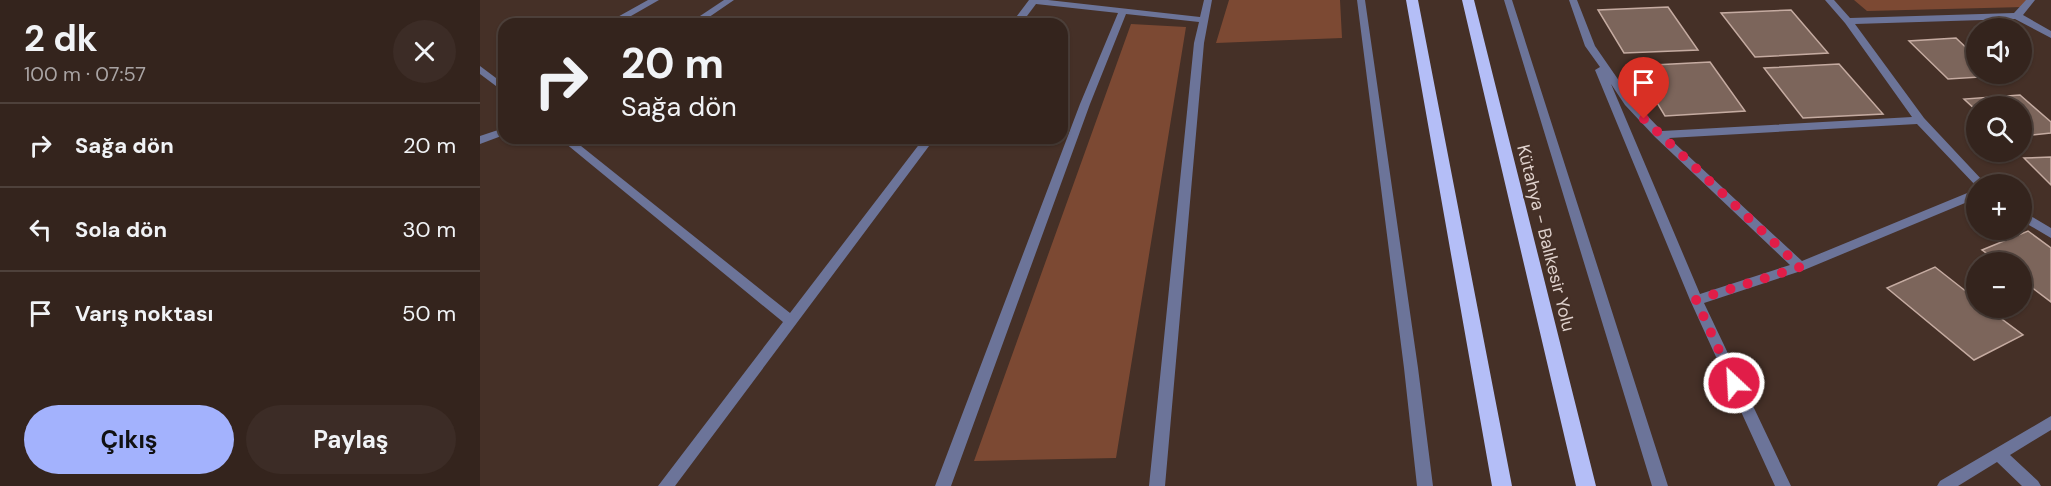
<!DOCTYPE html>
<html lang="tr">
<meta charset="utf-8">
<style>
body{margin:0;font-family:"DM Sans",sans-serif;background:#3c2c26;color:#f1f3f6;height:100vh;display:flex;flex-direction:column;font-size:22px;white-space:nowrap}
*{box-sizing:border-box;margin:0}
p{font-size:20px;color:#a9a4a4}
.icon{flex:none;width:33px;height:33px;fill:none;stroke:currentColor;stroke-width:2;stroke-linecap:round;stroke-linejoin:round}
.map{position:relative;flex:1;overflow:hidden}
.sheet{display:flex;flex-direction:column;background:#34241d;width:480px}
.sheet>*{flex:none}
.banner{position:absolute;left:18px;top:18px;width:570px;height:126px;border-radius:18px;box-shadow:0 2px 4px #0004,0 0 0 2px #4e413b;background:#34241d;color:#f1f3f6;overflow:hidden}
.tools{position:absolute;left:1486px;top:18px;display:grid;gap:12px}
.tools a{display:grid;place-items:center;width:66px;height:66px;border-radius:50%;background:#34241d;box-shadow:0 2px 4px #0004,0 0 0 2px #4e413b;font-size:30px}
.pin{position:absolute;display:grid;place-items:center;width:51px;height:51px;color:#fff;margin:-62px -26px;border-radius:50% 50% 50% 0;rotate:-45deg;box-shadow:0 0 6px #0007}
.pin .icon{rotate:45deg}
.me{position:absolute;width:66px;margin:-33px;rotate:335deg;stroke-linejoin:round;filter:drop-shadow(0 0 4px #0008)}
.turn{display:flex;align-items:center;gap:21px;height:126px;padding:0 24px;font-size:27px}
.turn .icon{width:78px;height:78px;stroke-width:2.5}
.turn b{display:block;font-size:42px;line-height:51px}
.round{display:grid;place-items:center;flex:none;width:63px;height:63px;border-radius:32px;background:#3c2c26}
.headline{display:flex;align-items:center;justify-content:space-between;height:102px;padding:0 24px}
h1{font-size:36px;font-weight:700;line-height:45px}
.button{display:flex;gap:12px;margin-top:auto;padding:12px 24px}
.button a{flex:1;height:69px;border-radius:36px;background:#a3b2fd;color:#111;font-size:24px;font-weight:700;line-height:69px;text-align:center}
.button a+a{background:#3c2c26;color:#f1f3f6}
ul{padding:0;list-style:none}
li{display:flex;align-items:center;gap:18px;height:84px;padding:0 24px;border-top:2px solid #4e413b}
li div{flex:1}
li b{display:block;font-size:22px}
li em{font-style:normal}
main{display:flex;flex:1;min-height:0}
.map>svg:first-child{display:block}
</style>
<main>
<section class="sheet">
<div class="headline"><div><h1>2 dk</h1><p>100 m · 07:57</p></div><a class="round"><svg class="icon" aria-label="close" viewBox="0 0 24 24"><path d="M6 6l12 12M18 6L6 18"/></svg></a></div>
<ul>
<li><svg class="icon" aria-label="right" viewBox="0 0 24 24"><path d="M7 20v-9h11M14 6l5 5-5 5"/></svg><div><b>Sağa dön</b></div><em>20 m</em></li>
<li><svg class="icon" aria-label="left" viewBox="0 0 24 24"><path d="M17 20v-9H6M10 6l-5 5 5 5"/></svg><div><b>Sola dön</b></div><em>30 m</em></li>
<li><svg class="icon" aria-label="arrive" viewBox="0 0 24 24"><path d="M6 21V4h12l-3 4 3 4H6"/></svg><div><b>Varış noktası</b></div><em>50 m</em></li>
</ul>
<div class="button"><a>Çıkış</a><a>Paylaş</a></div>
</section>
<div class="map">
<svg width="1571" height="486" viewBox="0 0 1571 486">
<rect width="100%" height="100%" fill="#453027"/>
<!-- green -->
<path fill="#7c4933" d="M749 0H860L862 38 736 43Z
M1374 0H1547L1544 7 1387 11Z
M651 24 706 27 636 458 494 461Z"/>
<!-- building -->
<path fill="#7c655b" stroke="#c5aba1" stroke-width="1.5" d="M1188 7 1218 50 1144 53 1118 10Z
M1311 10 1348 53 1275 57 1241 13Z
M1476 38 1497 58V74H1514L1517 76 1468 79 1429 41Z
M1230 62 1265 111 1185 116 1155 66Z
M1359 64 1403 114 1323 118 1284 68Z
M1540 95 1571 122V133L1542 136V106H1497V111L1484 99Z
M1571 157V185L1544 158Z
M1548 231 1571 248V302L1542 280V262H1519L1502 250Z
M1455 267 1497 300V308H1507L1543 335 1494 360 1407 288Z"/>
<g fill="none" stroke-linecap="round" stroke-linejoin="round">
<!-- minor -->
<path fill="#6c7499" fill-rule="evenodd" d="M168 0H179L137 24H125Z
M244 0H254L219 24H208Z
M549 0H568L720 17 724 0H732L724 43 685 486H669L714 43 719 22 646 14 610 104 471 486H455L600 104 638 13 556 4 541 24H531Z
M877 0H885L938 368 953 486H937L924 368Z
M1024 0H1032L1188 486H1172Z
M1089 0H1097L1115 46 1153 101 1182 131 1432 117 1365 23 1345 0H1354L1370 18 1534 13 1546 0H1555L1543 15 1571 31V38L1535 19 1375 24 1444 118 1503 181 1504 184H1497V187L1437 124 1189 138 1322 261 1497 189V198L1324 270 1224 303 1311 486H1295L1210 300 1115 70 1120 67 1105 46ZM1131 84 1145 105 1175 137 1310 265 1220 294Z
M0 66 24 84V92L0 74Z
M24 128V135L0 144V136Z
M79 138H91L310 313 444 138H455L195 486H178L303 322Z
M1542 211 1571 228V238L1542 221Z
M1571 416V430L1530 455 1558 481 1561 486H1542L1517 462 1478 486H1457L1460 481Z"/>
<!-- trunk -->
<path fill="#b4bef7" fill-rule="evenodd" d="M926 0H938L1032 486H1012Z
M982 0H994L1116 486H1096Z"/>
</g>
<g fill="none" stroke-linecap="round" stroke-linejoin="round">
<!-- route -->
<path stroke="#e11d48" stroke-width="10" stroke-dasharray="0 18" d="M1164 119 1320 267 1216 300 1254 383"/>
</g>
<g text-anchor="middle" stroke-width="4.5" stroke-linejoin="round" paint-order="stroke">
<!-- street labels -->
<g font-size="18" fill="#dfd1cc" stroke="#453027">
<text transform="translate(1066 238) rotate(76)" y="6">Kütahya - Balıkesir Yolu</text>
</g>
</g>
</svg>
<div class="tools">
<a><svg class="icon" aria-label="sound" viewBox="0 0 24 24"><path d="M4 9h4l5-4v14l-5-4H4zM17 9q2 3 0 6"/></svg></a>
<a><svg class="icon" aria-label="search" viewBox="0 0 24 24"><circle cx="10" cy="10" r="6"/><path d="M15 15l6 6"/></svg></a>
<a>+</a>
<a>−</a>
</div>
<div class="pin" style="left:1164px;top:119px;background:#d93025"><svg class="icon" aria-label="arrive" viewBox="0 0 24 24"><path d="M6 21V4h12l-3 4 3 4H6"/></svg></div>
<svg class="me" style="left:1254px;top:383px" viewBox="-20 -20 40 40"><circle r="17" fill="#e11d48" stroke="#fff" stroke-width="3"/><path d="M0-11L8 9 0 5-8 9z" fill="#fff"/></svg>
<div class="banner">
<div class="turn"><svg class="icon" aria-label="right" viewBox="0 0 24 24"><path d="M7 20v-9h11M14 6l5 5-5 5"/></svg><div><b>20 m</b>Sağa dön</div></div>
</div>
</div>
</main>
